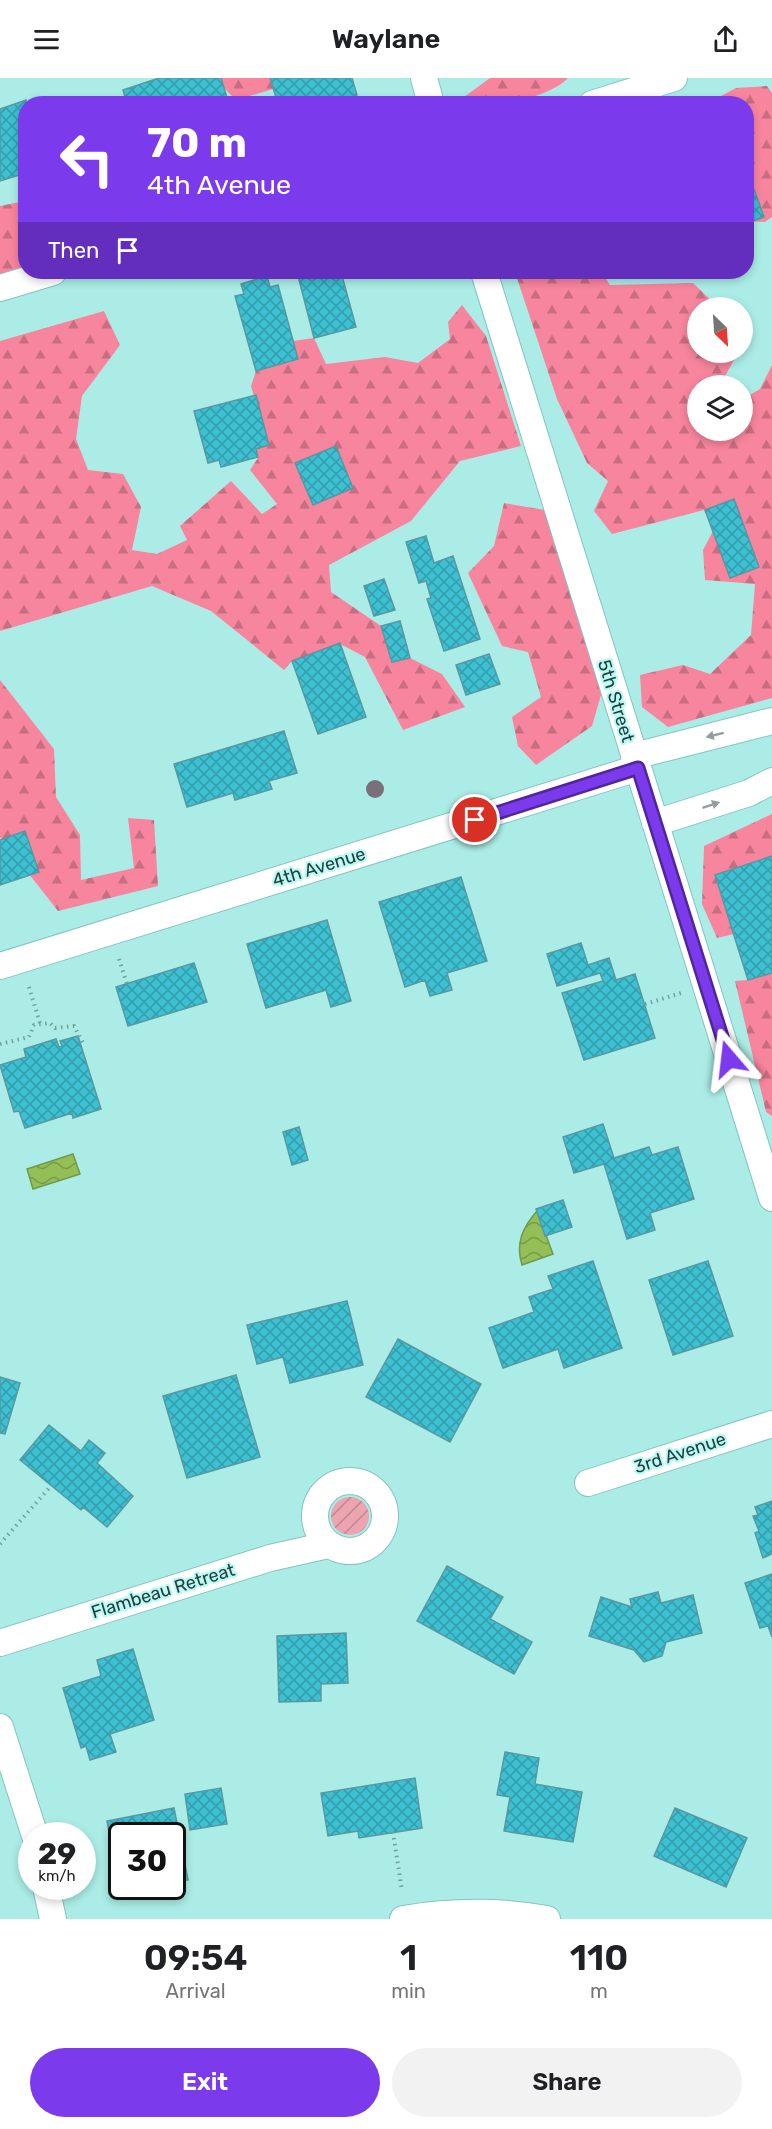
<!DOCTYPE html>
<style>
body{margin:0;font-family:Rubik,sans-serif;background:#f2f2f2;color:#202124;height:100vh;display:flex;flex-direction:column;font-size:22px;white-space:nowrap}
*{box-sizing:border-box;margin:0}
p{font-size:20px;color:#757577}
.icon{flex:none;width:33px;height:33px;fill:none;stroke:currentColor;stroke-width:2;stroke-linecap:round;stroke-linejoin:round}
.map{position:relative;height:1841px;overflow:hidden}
.side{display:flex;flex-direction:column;background:#fff;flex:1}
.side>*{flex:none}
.banner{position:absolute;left:18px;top:18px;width:736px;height:183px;border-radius:24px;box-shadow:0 3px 9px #0003;background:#7c3aed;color:#fff;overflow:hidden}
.needle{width:39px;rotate:155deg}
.fabs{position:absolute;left:687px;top:219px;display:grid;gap:12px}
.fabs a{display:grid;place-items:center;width:66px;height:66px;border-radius:50%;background:#fff;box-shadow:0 3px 9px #0003;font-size:30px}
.speed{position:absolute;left:18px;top:1744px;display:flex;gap:12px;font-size:30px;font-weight:700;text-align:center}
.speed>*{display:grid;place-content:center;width:78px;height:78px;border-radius:50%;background:#fff;box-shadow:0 3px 9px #0003;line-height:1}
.speed small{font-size:15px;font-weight:400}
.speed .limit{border:3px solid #111;border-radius:9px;background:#fff;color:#111}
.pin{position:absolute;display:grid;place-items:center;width:51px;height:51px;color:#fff;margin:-26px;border:3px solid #fff;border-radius:50%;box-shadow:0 2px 6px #0007}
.me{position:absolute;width:66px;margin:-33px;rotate:343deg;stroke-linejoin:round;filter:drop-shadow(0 0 4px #0008)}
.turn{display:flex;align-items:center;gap:21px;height:126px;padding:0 30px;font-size:27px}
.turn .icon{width:78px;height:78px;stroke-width:2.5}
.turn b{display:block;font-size:42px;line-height:51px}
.then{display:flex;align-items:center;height:57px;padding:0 30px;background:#0003;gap:12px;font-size:22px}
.eta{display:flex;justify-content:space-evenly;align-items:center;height:102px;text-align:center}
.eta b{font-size:36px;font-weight:600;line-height:42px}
.action{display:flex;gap:12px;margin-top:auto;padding:12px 30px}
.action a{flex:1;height:69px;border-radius:36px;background:#7c3aed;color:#fff;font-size:24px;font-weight:600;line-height:69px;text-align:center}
.action a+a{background:#f2f2f2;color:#202124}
header{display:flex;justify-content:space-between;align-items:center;height:78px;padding:0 30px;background:#fff;font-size:27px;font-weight:600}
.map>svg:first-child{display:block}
</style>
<header><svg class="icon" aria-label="menu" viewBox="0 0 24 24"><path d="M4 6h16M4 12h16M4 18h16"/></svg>Waylane<svg class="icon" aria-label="share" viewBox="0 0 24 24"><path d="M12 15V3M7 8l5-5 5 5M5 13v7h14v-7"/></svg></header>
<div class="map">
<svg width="772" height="1841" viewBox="0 0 772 1841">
<defs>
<pattern id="forest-firs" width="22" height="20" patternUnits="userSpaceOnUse" patternTransform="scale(1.5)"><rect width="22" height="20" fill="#f7859d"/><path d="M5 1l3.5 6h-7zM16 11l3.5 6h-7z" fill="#c86e81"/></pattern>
<pattern id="garden-furrows" width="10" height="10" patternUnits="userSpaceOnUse" patternTransform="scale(1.5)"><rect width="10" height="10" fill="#eba4b0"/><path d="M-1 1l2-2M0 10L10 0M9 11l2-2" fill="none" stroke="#be8790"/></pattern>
<pattern id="water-waves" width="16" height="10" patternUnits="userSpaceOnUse" patternTransform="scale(1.5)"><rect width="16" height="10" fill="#94be56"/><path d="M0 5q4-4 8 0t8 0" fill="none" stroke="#799c48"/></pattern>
<pattern id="building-cross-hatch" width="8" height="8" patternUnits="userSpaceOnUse" patternTransform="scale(1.5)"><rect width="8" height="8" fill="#3dc0d1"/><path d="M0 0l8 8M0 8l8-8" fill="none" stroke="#339dab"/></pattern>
</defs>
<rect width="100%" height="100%" fill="#abede6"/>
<!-- forest -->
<path fill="url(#forest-firs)" d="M214 0H287L283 8 236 22Z
M490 0H568C549 20 486 35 460 22Z
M767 8 772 15V139L765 144 747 143V26H706L736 10Z
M25 123V191L0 199V128Z
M515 194H602L610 207 693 205 718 229 698 230V274L738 275 720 307 698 308V352H742L743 321 760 311 772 287V620L668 649 642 629 640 597 683 587 710 596 751 557 755 506 705 502 703 472 713 453 704 432 612 456 594 433 608 403 587 385 557 321Z
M462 227 486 258 521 368 460 383 411 443 329 487 331 514 381 548 392 584 410 580 442 596 465 629 403 652 365 579 340 566 292 583 284 592 211 533 152 508 0 553V263L104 233 120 267 82 318 76 361 88 392 123 396 141 429 132 472 157 476 187 462 180 448 231 403 262 436 277 426 250 392 258 380 256 371 269 367 251 308 256 293 298 281 293 263 314 260 326 286 385 279 418 285 450 261 448 244Z
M504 425 545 432 603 610 592 648 536 687 518 668 512 639 541 619 528 574 502 568 468 495 494 468Z
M0 602 54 671 56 719 80 757 81 802 134 790 128 740 154 742 158 808 58 833 0 759Z
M772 736V778L715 797 734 856 717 860 702 826 704 768Z
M772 895V1038L766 1034 735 903 748 902Z"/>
<!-- garden -->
<path fill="url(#garden-furrows)" d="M331 1438a19 19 0 1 1 38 0a19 19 0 1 1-38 0Z"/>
<!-- water -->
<path fill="url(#water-waves)" stroke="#72984e" stroke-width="1.5" d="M73 1076 80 1096 33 1111 27 1091Z
M537 1133 553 1176 522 1187C515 1165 523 1149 537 1133Z"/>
<!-- building -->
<path fill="url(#building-cross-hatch)" stroke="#5998a1" stroke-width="1.5" d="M159 0H221L229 26H127L123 12Z
M270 0H352L357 17 338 23 339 26H278Z
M26 22V95L0 103V31Z
M747 92 764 139 747 145Z
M297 194H341L356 249 314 260Z
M267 198 270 209 278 207 298 281 256 293 235 218 244 216 241 206Z
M256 317 269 367 256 371 258 379 221 389 219 382 208 385 194 333Z
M336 368 353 410 313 427 295 385Z
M734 421 759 489 730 500 705 432Z
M426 458 434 485 453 478 480 561 444 573 427 521 431 520 426 503 419 505 406 464Z
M384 501 395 532 374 538 364 508Z
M400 543 410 580 392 584 381 548Z
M340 565 366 639 318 656 292 583Z
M489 576 500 606 466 617 456 587Z
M284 653 297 695 269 703 272 711 235 722 233 715 187 729 174 686Z
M25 753 39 794 0 807V762Z
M772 778V895L748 902 715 797Z
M461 799 487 883 447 895 452 912 430 918 425 902 405 909 379 824Z
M327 842 351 923 331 929 326 912 266 930 247 866Z
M581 865 588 887 609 880 616 902 635 896 655 960 584 982 562 915 603 903 600 895 557 908 547 876Z
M194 885 207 924 128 948 116 909Z
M78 958 101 1031 73 1040 72 1035 25 1050 19 1033 14 1034 0 987 26 979 24 971 56 961 59 969 62 968 60 963Z
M603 1046 614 1080 649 1069 652 1077 678 1069 694 1121 650 1135 655 1152 627 1161 604 1086 574 1095 563 1059Z
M299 1049 308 1082 292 1087 283 1054Z
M563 1122 572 1149 545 1158 536 1131Z
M593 1183 622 1270 564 1290 558 1271 503 1290 489 1250 534 1234 529 1219 553 1211 548 1198Z
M708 1183 733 1258 673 1277 649 1202Z
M347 1223 363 1287 290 1305 283 1279 257 1286 247 1247Z
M398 1261 481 1306 450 1364 366 1319Z
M236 1297 260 1379 187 1400 163 1318Z
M0 1299 20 1305 5 1356 0 1355Z
M49 1347 81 1373 89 1362 105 1375 97 1385 133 1418 107 1449 83 1429 81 1432 20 1382Z
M772 1423V1476L763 1480 755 1455 759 1453 753 1438 758 1437 755 1429Z
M447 1488 503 1519 490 1541 532 1564 514 1596 417 1543Z
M772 1496V1559L768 1548 760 1550 745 1505Z
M658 1514 661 1525 693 1517 702 1555 666 1564 662 1578 644 1584 634 1572 589 1558 601 1519 632 1529 630 1521Z
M346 1555 348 1605 321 1606V1623L279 1624 277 1558Z
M133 1571 154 1642 110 1656 116 1674 90 1682 86 1668 81 1670 63 1610 101 1598 97 1582Z
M505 1674 539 1680 535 1706 582 1714 573 1764 504 1753 510 1719 497 1717Z
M415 1700 422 1750 359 1760 358 1753 328 1758 321 1715Z
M221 1710 227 1746 190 1752 185 1716Z
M174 1730 188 1802 172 1805V1758H122V1809H153L121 1816 107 1743Z
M675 1730 747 1760 726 1809 654 1778Z"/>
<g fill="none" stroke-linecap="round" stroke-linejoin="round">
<!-- street casing -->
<g stroke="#84c4be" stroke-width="28">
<path id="street" d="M424 0 431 26
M592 26 674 0
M484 194 772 1120
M0 210 53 194
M634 678 772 643
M655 745 749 715 772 703
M0 888 638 690
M315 1438a35 35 0 1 1 70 0a35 35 0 1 1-70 0Z
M588 1405 772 1346
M0 1565 270 1480 328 1467
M0 1649 35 1758
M46 1809 53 1841
M403 1841C452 1833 498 1832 547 1841"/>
</g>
<!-- path -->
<path stroke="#71a29d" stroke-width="4" stroke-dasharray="1.5 4.5" stroke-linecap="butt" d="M119 881 127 906
M29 909 40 945
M645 926 681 915
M0 966 29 959 34 947 50 945 55 950 74 948 84 967
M0 1466 51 1408
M393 1754 402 1813"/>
<!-- street -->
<use href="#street" stroke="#fff" stroke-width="26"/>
</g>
<!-- trees -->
<circle fill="#7a707a" cx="375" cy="711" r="9"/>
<!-- one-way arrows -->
<defs><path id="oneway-solid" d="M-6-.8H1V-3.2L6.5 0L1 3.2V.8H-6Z" transform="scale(1.5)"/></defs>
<g fill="#929e9e">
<use href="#oneway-solid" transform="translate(715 657) rotate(166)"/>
<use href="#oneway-solid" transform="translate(711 727) rotate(-18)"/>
</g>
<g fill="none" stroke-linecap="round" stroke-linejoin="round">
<!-- route casing -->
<g stroke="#51269a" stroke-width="15">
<path id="route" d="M475 742 638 690 729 981"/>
</g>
<!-- route -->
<use href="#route" stroke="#7c3aed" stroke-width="10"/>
</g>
<g text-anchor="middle" stroke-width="4.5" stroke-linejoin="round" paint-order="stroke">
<!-- street labels -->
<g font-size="18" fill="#243e3c" stroke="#b8faf3">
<text transform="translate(616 623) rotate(73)" y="6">5th Street</text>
<text transform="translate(319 789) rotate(-17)" y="6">4th Avenue</text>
<text transform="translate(680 1375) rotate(-18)" y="6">3rd Avenue</text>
<text transform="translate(163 1513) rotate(-17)" y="6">Flambeau Retreat</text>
</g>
</g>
</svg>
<div class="fabs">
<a><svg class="needle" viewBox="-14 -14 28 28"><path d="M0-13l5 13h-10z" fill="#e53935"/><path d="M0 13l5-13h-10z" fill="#757577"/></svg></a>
<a><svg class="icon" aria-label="layers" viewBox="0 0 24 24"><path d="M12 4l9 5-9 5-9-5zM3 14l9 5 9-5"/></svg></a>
</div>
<div class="speed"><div>29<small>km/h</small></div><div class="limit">30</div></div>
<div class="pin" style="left:475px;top:742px;background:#d93025"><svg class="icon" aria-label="arrive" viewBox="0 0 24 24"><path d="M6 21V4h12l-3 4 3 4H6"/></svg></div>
<svg class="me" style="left:729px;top:981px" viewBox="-20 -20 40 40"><path d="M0-17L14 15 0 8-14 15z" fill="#7c3aed" stroke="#fff" stroke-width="4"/></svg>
<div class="banner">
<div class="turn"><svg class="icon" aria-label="left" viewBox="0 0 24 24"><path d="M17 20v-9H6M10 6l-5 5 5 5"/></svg><div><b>70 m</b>4th Avenue</div></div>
<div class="then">Then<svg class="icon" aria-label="arrive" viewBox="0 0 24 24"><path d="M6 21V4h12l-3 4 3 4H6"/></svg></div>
</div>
</div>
<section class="side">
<div class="eta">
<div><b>09:54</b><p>Arrival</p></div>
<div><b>1</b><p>min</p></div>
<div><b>110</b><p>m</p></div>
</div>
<div class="action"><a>Exit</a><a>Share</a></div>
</section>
